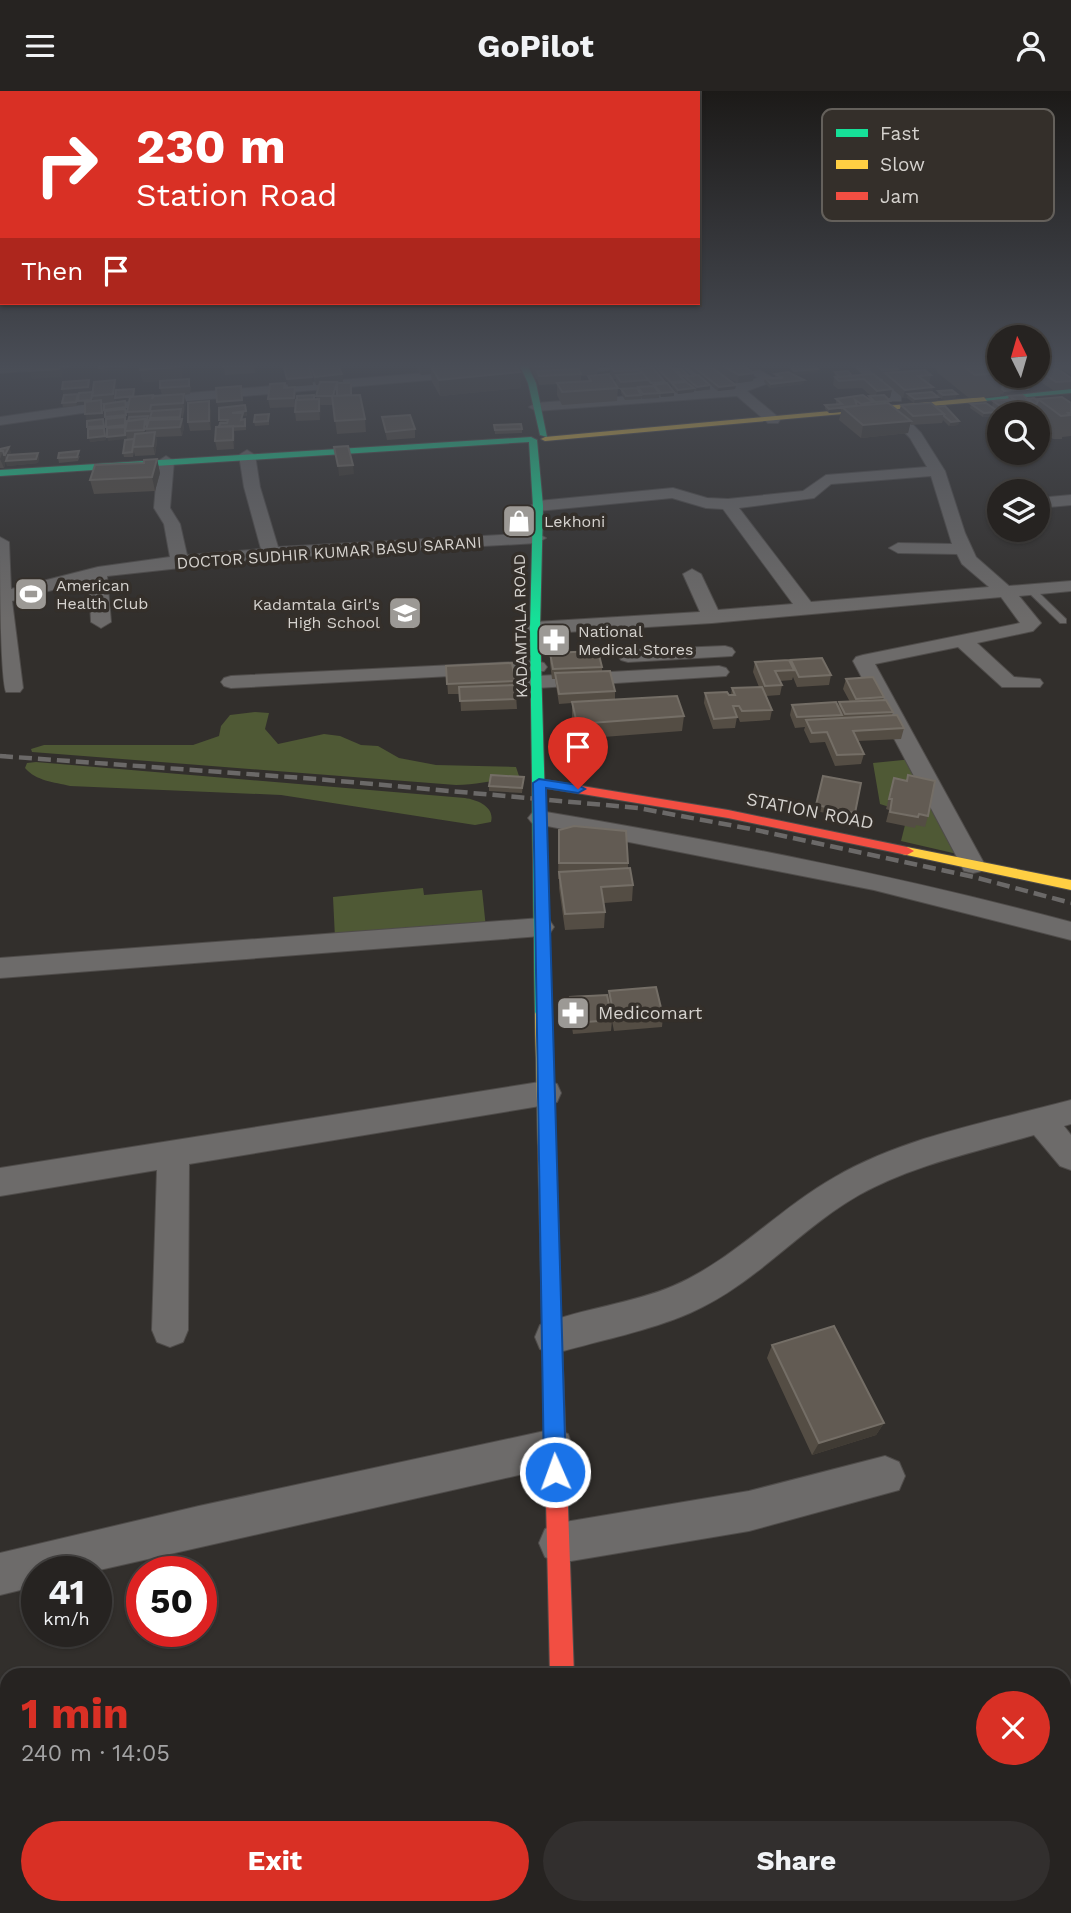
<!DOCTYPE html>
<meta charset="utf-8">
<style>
body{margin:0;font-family:"Work Sans",sans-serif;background:#322f2e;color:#f1f3f6;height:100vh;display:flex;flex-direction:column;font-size:26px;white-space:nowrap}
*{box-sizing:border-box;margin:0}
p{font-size:23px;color:#a4a4a5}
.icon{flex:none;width:38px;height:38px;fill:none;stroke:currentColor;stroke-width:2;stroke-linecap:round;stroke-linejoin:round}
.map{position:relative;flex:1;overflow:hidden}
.details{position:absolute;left:0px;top:1577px;width:1071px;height:247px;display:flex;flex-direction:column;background:#262321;border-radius:21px 21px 0 0;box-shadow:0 2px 5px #0004,0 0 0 2px #42403f}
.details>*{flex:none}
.top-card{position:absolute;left:0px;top:0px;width:700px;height:214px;box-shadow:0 2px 5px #0004,0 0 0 2px #42403f;background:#d93025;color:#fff;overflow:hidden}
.needle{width:46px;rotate:355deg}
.buttons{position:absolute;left:987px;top:234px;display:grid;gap:14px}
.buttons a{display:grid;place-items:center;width:63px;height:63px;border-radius:50%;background:#262321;box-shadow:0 2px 5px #0004,0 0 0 2px #42403f;font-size:35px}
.speed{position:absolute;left:21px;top:1465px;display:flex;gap:14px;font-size:35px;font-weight:700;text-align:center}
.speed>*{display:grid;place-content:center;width:91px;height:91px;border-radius:50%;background:#262321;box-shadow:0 2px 5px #0004,0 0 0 2px #42403f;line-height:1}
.speed small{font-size:18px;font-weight:400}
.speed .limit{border:10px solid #d22;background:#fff;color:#111}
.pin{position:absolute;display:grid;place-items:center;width:60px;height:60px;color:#fff;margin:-72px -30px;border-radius:50% 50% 50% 0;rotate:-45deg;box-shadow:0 0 7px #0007}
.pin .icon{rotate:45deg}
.me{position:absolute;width:77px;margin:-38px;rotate:358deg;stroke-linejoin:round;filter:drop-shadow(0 0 5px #0008)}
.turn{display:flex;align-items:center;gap:24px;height:147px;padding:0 21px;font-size:32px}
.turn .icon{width:91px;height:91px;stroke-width:2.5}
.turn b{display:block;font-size:49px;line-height:60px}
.then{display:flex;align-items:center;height:66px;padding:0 21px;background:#0003;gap:14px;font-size:26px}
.round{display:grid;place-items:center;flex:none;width:74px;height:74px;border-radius:37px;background:#322f2e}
.overview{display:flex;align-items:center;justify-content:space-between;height:119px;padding:0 21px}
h1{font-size:42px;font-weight:700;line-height:52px;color:#d93025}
.primary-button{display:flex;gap:14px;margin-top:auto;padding:14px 21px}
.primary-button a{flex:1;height:80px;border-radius:42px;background:#d93025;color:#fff;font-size:28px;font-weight:700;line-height:80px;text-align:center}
.primary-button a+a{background:#322f2e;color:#f1f3f6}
header{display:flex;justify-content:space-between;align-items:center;height:91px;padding:0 21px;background:#262321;font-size:32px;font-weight:700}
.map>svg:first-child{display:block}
</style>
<header><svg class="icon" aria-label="menu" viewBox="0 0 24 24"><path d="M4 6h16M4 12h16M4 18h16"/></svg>GoPilot<svg class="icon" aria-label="person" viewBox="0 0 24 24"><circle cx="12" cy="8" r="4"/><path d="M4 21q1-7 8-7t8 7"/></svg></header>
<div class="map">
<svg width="1071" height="1822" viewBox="0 0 1071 1822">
<rect width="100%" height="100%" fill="#322f2c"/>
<!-- green -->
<path fill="#4f5935" d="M255 621 269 622 265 638 278 653 324 643 340 645 361 654 378 655 399 667 436 674 516 676 520 688C497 688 478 694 456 694L32 661 31 658 44 654H193L219 645 221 635 230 624Z
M913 668 966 765 901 750 908 722 880 713 873 672Z
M36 671 465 707C478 709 495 716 491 731L475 734 281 704 70 695C54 691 36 690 25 677L27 672Z
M423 797 424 804 482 799 486 837 335 847 333 806Z"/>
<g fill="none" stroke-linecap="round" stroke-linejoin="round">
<!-- lane casing -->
<g stroke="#4f4c4a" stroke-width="2">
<path id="lane" d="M678 273H684L721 302 716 303Z
M625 274 627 277 581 282 578 280Z
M1028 497H1034L1066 528V532H1060L1028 501Z"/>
</g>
<!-- street casing -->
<g stroke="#4f4c4a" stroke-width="2">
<path id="street" d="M72 273 66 277 0 282V274Z
M852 273H866L901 304V310H891Z
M756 277 777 289 747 300 778 326 780 329 778 332H768L737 305 536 320 529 316 536 312 734 297 736 292 758 287 749 281Z
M470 278 475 279V285L131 315 0 334V326L131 307Z
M890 314 895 315 921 342 945 380 965 442 976 466 1009 495 1071 490V500L1019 505 1041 532 1033 540 977 552 1014 586 1040 588 1043 592 1040 596H1002L958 556 875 573 985 774 982 780 973 782 964 780 961 774 853 570 856 566 863 564 1020 532 1001 506 712 532 535 543 525 537 535 531 700 521 683 483 692 478 701 483 718 519 793 513 723 418 706 417 672 407 538 420 530 415 538 410 673 397 707 407 728 408 803 400 826 384 927 376 910 347 883 318ZM931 385 952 453 898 452 889 457 898 462 957 463 962 473 989 496 811 511 739 417 814 407 831 393Z
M247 359 255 364 260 396 278 456 537 442 546 447 537 452 271 467 107 485 111 531 101 537 91 531 89 489 12 510 23 597 20 601H6C0 582 0 474 0 446L9 451 11 498 98 476 170 466 164 433 154 417 158 370 166 365 174 370 170 417 180 433 187 464 261 458 244 396 239 364Z
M1071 404V414L1049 416 1041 411 1049 406Z
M725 555 732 557 735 561 732 565 628 571 621 569 618 565 621 561 628 559Z
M537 570 544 572 547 576 544 580 231 597 224 595 221 591 224 587 231 585Z
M719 575 726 577 729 581 726 585 537 597 530 595 527 591 530 587 537 585Z
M540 720C719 750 896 784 1071 831V849L874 799 532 732 528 727 532 722Z
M541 827 550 830 554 836 550 842 541 845 0 887V867Z
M546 990 557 993 561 1002 557 1011 546 1014 189 1073 188 1239 183 1251 170 1256 157 1251 152 1239 157 1079 0 1105V1077Z
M1071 1009V1033L1064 1035 1071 1044V1079L1060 1075 1034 1044C975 1061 913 1074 859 1104 798 1139 756 1193 690 1222 649 1240 597 1250 553 1263L540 1258 535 1246 540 1234C583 1217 631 1213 673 1195 734 1169 778 1118 835 1086 906 1045 993 1030 1071 1009Z
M554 1338 568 1343 573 1357 568 1371 554 1376 95 1480H37V1495L0 1504V1462L199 1415Z
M885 1365 899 1371 905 1385 899 1399 749 1440 559 1472 545 1466 539 1452 545 1438 559 1432 749 1400Z
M1071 1608V1652L1064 1654V1610Z"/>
</g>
<!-- fast casing -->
<g stroke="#4f4c4a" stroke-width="2">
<path id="fast" d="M519 273H527L536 292 547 346 540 344 528 292Z
M1071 298V302L984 310 980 308Z
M531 346 537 349 543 415 540 537 551 923 549 927H537L535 923 530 537 533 415 529 351 0 385V379Z"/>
</g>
<!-- slow casing -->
<g stroke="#4f4c4a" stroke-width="2">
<path id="slow" d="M984 306 987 310 545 350 541 348 545 346Z
M907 756 1071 789V799L902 763 900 760 902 757Z
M543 917 549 919 551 923 563 1277 560 1284 553 1287 546 1284 543 1277 535 923 537 919Z
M555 1816H583V1822H555Z"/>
</g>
<!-- jam casing -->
<g stroke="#4f4c4a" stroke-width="2">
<path id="jam" d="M539 688 728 719 907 756 914 760 907 764 728 727 534 695 533 692Z
M553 1267 560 1270 563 1277 574 1584H550L543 1277 546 1270Z"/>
</g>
<!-- lane -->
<use href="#lane" fill="#6d6b6a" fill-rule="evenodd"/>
<!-- street -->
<use href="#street" fill="#6d6b6a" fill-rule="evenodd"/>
<!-- fast -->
<use href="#fast" fill="#16e098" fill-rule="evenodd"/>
<!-- slow -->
<use href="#slow" fill="#ffcf43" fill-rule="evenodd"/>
<!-- jam -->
<use href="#jam" fill="#f24e42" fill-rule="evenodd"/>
<!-- rail-far1 -->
<path stroke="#6b6968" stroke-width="3.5" stroke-dasharray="10 5" stroke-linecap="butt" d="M0 665H6"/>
<!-- rail -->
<path stroke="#6b6968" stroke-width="4.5" stroke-dasharray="13 6" stroke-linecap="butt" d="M0 665 317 688 638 717 751 738 974 786 1071 812"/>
</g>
<!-- wall -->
<path fill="#544d44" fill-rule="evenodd" d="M141 273H181L182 288 191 296 190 303 184 304 186 311 182 331 184 336 182 345 156 346 157 350 155 364 135 365 134 361 133 366H124L123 362 127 349 126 344 108 350 114 312H102L104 318V330L106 349 90 351 85 314H79L78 311 77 315 63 316 62 312 64 304 62 298 89 289 91 298V301L115 289 117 299 134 298 135 306H153L162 304 160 297V290L143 291 140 279ZM115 308 116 311 129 310 127 321 129 328 126 334 127 321 125 310 115 312Z
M223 273H254L255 282 225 284Z
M309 273H337L342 283 343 292H337L352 304 365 328 366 341 337 343 333 314H320V329L296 330 295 321 314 304 315 308H316L319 294H316Z
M414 273H515L521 297 440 305 432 291 431 283 421 284Z
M530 273H598L597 284 581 285V290H588V285L618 297 617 310 562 314 557 304V293L539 294 537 288H536L530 276Z
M689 273 714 279 715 273H760L759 279 751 280 753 290 738 292 720 283 736 294 735 298 718 300 689 277Z
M871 273H915L894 275 898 278V281L931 284 929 292H928L933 296 932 301 938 306 937 310 914 312 907 307H903L883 290V287L881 288 870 279Z
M933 273H995L999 276V285H1006L1003 295 1026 302 1003 304 1001 303 1000 305 969 307 938 282Z
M1038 273H1048L1047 275H1042L1045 278V279L1071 287V298L1053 299 1039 290 1041 282H1038Z
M1053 273H1071V284L1059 277V275L1057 276Z
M610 274 655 278V275L676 281V278L710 298 696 300 694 298V301L678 303 672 297V295L658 282 665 293 674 301V305L661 306 659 304V307L642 308 641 306V308L625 309 621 302V299L615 292 616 288H613L610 283Z
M835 281 852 285 892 298 890 307H888L890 310 889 313 899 321 901 314 936 316 959 330 958 334 949 335 943 329 942 332 911 334 910 333 908 342 861 347 839 329 841 321 829 322 825 318V314L836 313V308H868L869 305H871L862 297 838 298 833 294Z
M775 283 804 289 803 293 770 297 764 291 765 287H775Z
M285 297 296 305 295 316 270 317 268 308Z
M938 300 957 303 955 307 942 308 937 305Z
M1009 305 1038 310V308L1071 312V345L1062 346V348H1053L1038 336V324H999V325L998 324V325L983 326 970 317 971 313 992 316 993 310 1008 309Z
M217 311 245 314 247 325H243V329L246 333V339L234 340V358L217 359 215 350 220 333 219 319Z
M211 319V339L190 340 188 331Z
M382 326 415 338V347L387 349Z
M269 327V334L255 335 254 331Z
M494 334 522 338V342L495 343Z
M0 358 11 361 9 364 39 366 38 372 7 375 6 368 4 377H0Z
M80 365 78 370 59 372 58 367Z
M157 368 160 382 155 400 94 403 90 389Z
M550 562 602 576V580L615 600V608L684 625 682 640 577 648 572 626V612L559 613 555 588H552L550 572Z
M791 569 831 584 829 594 797 596 793 586 792 589 780 590 782 594 780 604 766 605 772 619 770 629 740 631 738 626H737L735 637 713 638 704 612 705 602 731 604 732 597 759 596 753 581 755 571 791 572Z
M446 575 515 590 517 618 461 620 460 603H448Z
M846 588 884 606 883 609 893 621 892 624 904 637 901 648 858 650 864 663 861 673 835 675 825 651 810 652 804 639 805 636 795 637 790 624 792 614 838 615 839 611H850L843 598Z
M823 685 855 722 853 727 815 720Z
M524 686 522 702 489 700V695Z
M894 687 928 725 925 736 916 734 915 737 886 731 889 719 886 718Z
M559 739 628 772V777L633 794 632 810 604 812 605 821 604 837 565 839 559 797V788H558Z
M609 900 663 925 662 936 614 940 612 930 611 940 573 943 569 917 570 906 608 908Z
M772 1254 884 1332 876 1344 812 1364 767 1267Z"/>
<!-- shaded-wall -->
<path fill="#403b34" d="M60 273H62L63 276 62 286 32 288 29 280Z
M127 273 128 274V278L100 281 99 277Z
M181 273 182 288 143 291 140 279Z
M420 273H498L431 275V283L421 284Z
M740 273H760L759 279 739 281Z
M818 278 817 282 794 284V280Z
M520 281 521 297 440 305 439 289Z
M754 282 753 290 738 292 739 284Z
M342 283 343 292H337L338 299 334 314 333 305 336 292 316 294 315 286Z
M312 286 313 294 288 296 287 288Z
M89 289 91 298V304L93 309 92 313 79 314 78 311 77 315 76 311 65 306 62 298Z
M115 289 117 298 116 307 134 298 135 302 134 310 116 311 115 308V312L113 303Z
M804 289 803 293 770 297 771 293Z
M710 294V298L696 300 697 296Z
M736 294 735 298 718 300 719 296Z
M241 295 244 317 219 319 217 311Z
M295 296 296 305 295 316 294 307Z
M933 296 931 305 908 303 907 307H903L905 299Z
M694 297V301L678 303V299Z
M892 298 890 307 875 308 877 300Z
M1027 298 1026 302 1003 304 1004 300Z
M674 301V305L661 306V302Z
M184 303 186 311 185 321 183 312Z
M957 303 955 307 942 308 943 304Z
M938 306 937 310 914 312 915 308Z
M319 308 321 316 320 329 319 320Z
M101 309 104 318V330L106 349 90 351 87 332 85 323Z
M209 310 211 319V339L209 330Z
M126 316 127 329H126V348L108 350 104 319Z
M841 317V321L829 322V318Z
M181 318 184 336 182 345 180 336 181 332 180 326Z
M1035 318 1033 324H1009L1010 322Z
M246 320 247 325H243L242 333 232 322Z
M999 321 998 325 983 326 984 322Z
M145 328 148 337 146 338V347L144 339Z
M911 330 908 342 861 347 863 334Z
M959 330 958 334 949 335 951 331Z
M233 335 235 344 234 358 233 349Z
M155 341 157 350 155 364 153 355Z
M9 356 11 361 7 368 5 364Z
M3 360 6 369 4 377 0 368Z
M38 362 39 366 38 372 7 375 6 370Z
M157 368 160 382 155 400 152 386Z
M353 374 354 383 339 385 338 375Z
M884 1332 876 1344 812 1364 819 1352Z"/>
<!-- building -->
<path fill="#625b53" stroke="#746e66" stroke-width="2" d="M31 273H60L59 278 29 280Z
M99 273H127V274L99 277Z
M141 273H179V276L140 279Z
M223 273H254V274L223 276Z
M283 273H308L312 286 287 288Z
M310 273H337L342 283 315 286Z
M445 273H515L520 281 439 289 431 275Z
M535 273H574L536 276Z
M636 273 640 279 614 280 610 274Z
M668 273 685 290 671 291 655 275Z
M690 273H707L736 294 719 296Z
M719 273H741L754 282 739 284Z
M875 273H892L898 278 882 279Z
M961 273H995L999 276V282L975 284Z
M1038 273H1039L1045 278H1038Z
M814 274 818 278 794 280 791 276Z
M652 276 665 291 651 292 643 282 639 279H640L638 277Z
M579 278 581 283 539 285 537 280Z
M676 278H682L688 284 682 285Z
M1058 278 1071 287V290L1056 291 1041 281 1043 279Z
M925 279 931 284 918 285 933 296 905 299 885 282Z
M848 280 852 285 839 286 835 281Z
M788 281 804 289 771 293 765 287H783L775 283Z
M643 282 648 289 621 291 616 284Z
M609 283 618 297 562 301 557 292 591 290 588 285Z
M873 283 892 298 877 300 864 288 839 290 835 286Z
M698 284 710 294 697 296 685 286Z
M189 288V295L160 297V290Z
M89 289 88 296 62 298 63 291Z
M115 289 113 303 92 305 94 291Z
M320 291H337L333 305H316Z
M686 291 694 297 678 299 672 292Z
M285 292 284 297 295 296 294 307 268 308 270 293Z
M337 292H351V304L337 305Z
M667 292 674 301 661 302 654 294Z
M1020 293 1027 298 1004 300 1002 298 1003 295Z
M241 295 242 309 217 311 216 297Z
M654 295 659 302 643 303 638 296Z
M637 297 641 304 626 305 621 298Z
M134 298 133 305 115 307 116 299Z
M952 299 957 303 943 304 938 300Z
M93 301 91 309 78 310 79 302Z
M932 301 938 306 915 308 908 303Z
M78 303 76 311 62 312 64 304Z
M184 303 183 312 151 314 150 320 127 321 130 306 153 304 152 308 154 305Z
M314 304V308L297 309V305Z
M360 304 365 328 335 330 332 305Z
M863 304 873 311 861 313 855 309 857 315 829 318 825 314 842 313 836 308Z
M884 304 890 310 875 311 869 305Z
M1022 304 1036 314 1035 318 1010 322 993 310 1014 308 1009 305Z
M1062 306 1071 312V322H1068L1070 324 1061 325 1038 308Z
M1034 307 1038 310 1036 314 1027 308Z
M319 308V320L295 321 296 309Z
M101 309 102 322 85 323V311Z
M125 310 126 316 104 319V313Z
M209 310V330L188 331V312Z
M888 312 911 330 863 334 842 316Z
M931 312 944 323 913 325 901 314Z
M986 312 999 321 984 322 971 313Z
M245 314 246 320 232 322H243L241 329 245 328V335L219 336 220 332H227L228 329H219V317Z
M945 315 959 330 951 331 944 325V323L936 316Z
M125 318 126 324 105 326V320Z
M181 318 180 326 150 327 152 320Z
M269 323 268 330 254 331 255 324Z
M410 324 415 338 386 341 382 326Z
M148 325 146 332 145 328 128 330 129 326Z
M125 326V334L106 336V328Z
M103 328 104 335 87 336V330Z
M145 328 144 339 125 340 127 330Z
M182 328 180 336 146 338 149 329Z
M521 333 522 338 495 339 494 334Z
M233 335V349L215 350 216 336Z
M125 336V344L107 346V337Z
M104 337 105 345 88 347V338Z
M155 341 153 355 133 356 135 343Z
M134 348 132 361 123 362 125 349Z
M348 355 353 374 338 375 334 356Z
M9 356 5 364H4L3 360H0V358Z
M79 360 77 366 58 367 59 362Z
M38 362 36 368 6 370 8 364Z
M157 368 152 386 90 389 95 374 144 372V369Z
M598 560 602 576 553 578 550 562Z
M822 567 831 584 799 586 791 569Z
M789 569 794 579 775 580 782 594 765 595 755 571Z
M512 572 515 590 447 593 446 575Z
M610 580 615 600 559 603 555 582Z
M873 586 884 606 856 608 846 588Z
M515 594 517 608 460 610 459 596Z
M762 596 772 619 742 620 739 615H733L737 626 714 628 705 602 727 601 729 604H735L732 597Z
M677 605 684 625 577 633 572 611Z
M886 609 893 621 845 623 839 611Z
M836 611 842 624 797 626 792 614Z
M897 624 904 637 853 640 864 663 837 664 827 641 812 642 806 629Z
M491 684 524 686 522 697 489 695Z
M908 684 935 690 928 725 919 723 918 726 890 721 892 708H889L894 687 907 690Z
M823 685 861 692 855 722 816 714Z
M574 735 626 740 628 772H559V739Z
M630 777 633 794 601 796 605 821 565 823 559 781Z
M656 896 663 925 615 930 609 900Z
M607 904 612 929 573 932 570 906Z
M834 1235 884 1332 819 1352 772 1254Z"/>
<!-- sky -->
<linearGradient id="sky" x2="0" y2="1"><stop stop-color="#1c1a18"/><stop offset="0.52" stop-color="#494d56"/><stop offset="1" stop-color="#494d56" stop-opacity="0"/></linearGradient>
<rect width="1071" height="528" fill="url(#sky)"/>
<!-- route -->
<path fill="#1a73e8" stroke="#114b97" stroke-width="2" d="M539 688 578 694 585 698 578 702 546 697 566 1381 563 1389 555 1392 547 1389 544 1381 533 692Z"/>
<!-- icons -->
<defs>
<g id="shop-square" transform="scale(1.75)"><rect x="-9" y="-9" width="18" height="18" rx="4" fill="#9c9995" stroke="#342f2a"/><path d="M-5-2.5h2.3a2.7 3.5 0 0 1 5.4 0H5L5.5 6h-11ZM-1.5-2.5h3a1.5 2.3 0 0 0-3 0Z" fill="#fff"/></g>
<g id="stadium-square" transform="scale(1.75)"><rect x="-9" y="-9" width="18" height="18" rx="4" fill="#9c9995" stroke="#342f2a"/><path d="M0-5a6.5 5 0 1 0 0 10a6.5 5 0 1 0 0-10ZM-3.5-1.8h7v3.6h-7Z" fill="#fff"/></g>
<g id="school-square" transform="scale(1.75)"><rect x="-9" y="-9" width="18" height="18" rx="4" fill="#9c9995" stroke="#342f2a"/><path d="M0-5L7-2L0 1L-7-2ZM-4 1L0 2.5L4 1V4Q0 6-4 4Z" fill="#fff"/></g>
<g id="pharmacy-square" transform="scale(1.75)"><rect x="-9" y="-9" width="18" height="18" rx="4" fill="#9c9995" stroke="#342f2a"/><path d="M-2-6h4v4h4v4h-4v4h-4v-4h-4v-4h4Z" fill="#fff"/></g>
</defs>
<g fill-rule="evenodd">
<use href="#shop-square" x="519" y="430"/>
<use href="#stadium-square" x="31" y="503"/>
<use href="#school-square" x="405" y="522"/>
<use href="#pharmacy-square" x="554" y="549"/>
<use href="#pharmacy-square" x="573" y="922"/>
</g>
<g text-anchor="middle" stroke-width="7" stroke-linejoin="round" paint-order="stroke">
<!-- far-poi labels -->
<g font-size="16" fill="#d5d2ce" stroke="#342f2a" text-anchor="start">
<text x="544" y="436">Lekhoni</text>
<text x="56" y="500">American<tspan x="56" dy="18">Health Club</tspan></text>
<text x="380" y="519" text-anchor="end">Kadamtala Girl's<tspan x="380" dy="18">High School</tspan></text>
<text x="578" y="546">National<tspan x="578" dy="18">Medical Stores</tspan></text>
</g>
<!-- far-street labels -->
<g font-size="16" fill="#d5d2ce" stroke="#342f2a">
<text transform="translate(329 461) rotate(-4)" y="6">DOCTOR SUDHIR KUMAR BASU SARANI</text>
<text transform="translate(520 535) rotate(-91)" y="6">KADAMTALA ROAD</text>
</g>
<!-- street labels -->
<g font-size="18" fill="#d5d2ce" stroke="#342f2a">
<text transform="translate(810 720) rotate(11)" y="6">STATION ROAD</text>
</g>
<!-- poi labels -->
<g font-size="18" fill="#d5d2ce" stroke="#342f2a" text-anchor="start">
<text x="598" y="928">Medicomart</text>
</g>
</g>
<!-- legend -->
<rect x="822" y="18" width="232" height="112" rx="10" fill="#342f2a" stroke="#64605b" stroke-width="2"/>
<rect x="836" y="38" width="32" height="8" fill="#16e098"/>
<rect x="836" y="69" width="32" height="9" fill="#ffcf43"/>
<rect x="836" y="101" width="32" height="8" fill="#f24e42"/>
<g font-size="19" fill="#d5d2ce">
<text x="880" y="49">Fast</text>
<text x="880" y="80">Slow</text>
<text x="880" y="112">Jam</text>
</g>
</svg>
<div class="buttons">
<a><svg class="needle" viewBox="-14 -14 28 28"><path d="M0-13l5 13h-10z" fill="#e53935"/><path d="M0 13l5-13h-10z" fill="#a4a4a5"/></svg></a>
<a><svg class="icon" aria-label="search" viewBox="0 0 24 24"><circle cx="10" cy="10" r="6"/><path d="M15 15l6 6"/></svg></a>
<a><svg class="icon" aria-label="layers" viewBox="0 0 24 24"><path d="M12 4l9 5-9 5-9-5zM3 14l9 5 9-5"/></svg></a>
</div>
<div class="speed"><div>41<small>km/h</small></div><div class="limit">50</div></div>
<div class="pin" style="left:578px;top:698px;background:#d93025"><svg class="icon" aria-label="arrive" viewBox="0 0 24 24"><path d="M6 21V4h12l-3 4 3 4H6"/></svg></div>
<svg class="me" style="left:555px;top:1381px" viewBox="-20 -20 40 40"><circle r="17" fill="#1a73e8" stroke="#fff" stroke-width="3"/><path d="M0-11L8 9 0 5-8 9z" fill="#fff"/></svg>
<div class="top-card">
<div class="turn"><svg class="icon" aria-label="right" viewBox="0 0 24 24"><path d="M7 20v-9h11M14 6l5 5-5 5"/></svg><div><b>230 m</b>Station Road</div></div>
<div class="then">Then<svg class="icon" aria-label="arrive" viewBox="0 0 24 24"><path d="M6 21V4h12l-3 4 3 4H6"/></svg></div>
</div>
<section class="details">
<div class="overview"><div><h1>1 min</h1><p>240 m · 14:05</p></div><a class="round" style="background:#d93025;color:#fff"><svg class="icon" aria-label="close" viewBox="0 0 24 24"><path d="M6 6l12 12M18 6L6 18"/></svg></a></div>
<div class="primary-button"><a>Exit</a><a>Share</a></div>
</section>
</div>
